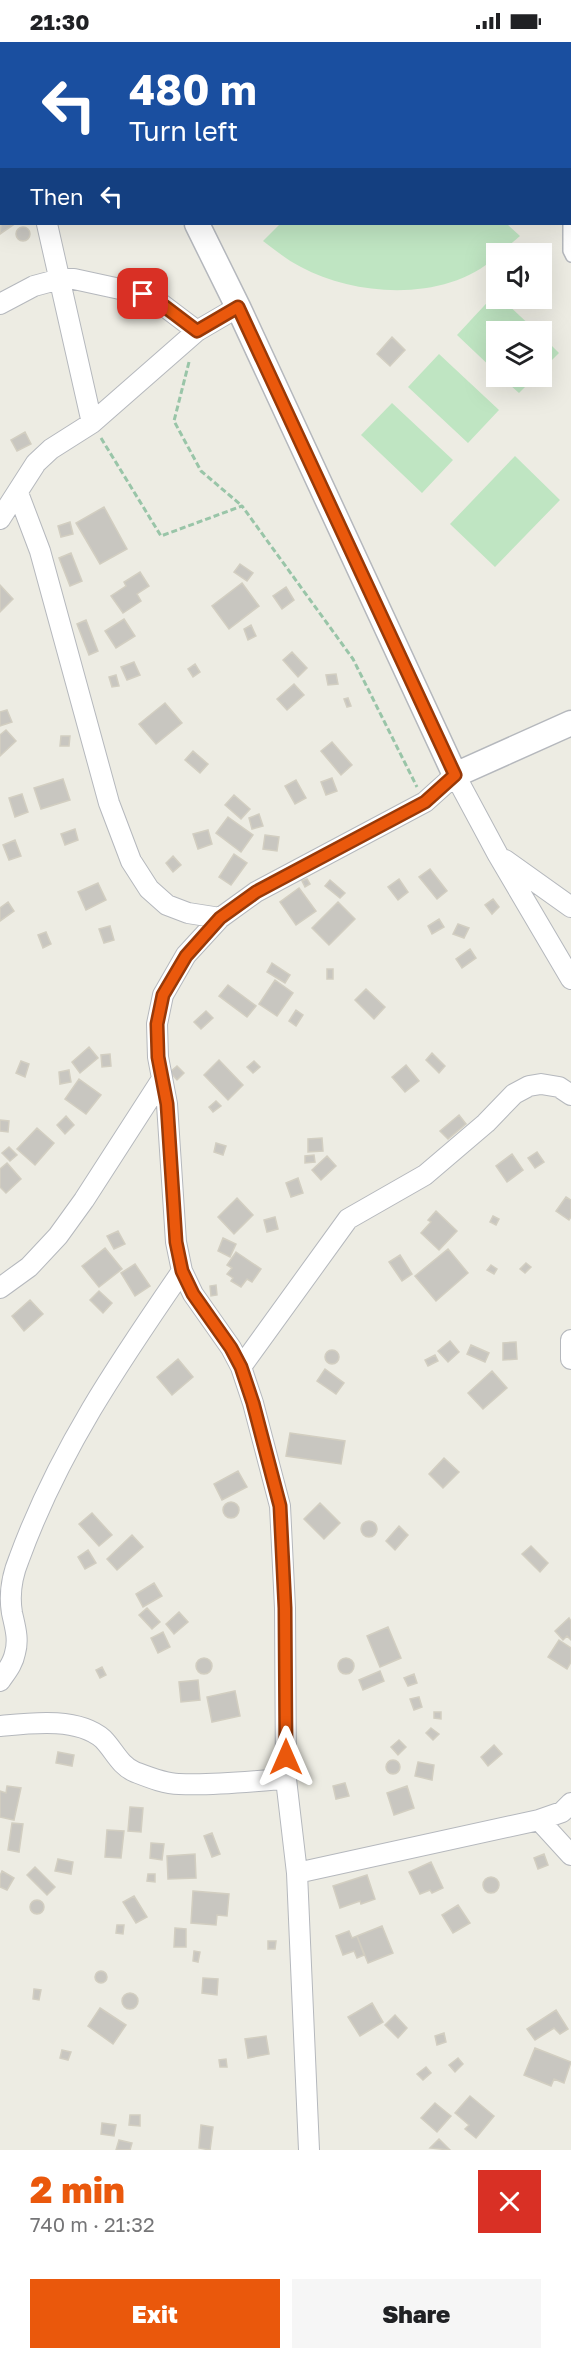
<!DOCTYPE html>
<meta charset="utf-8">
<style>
body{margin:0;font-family:"Golos Text",sans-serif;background:#f6f6f6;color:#202124;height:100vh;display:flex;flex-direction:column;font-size:22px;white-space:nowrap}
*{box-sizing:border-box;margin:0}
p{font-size:20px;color:#757577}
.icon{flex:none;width:33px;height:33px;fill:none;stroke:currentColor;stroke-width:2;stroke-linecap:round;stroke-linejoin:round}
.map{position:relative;height:2108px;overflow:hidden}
.panel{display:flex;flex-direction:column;background:#fff;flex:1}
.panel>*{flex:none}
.banner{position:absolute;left:0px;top:0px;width:572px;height:183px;box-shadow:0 6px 24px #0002;background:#1a4fa0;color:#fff;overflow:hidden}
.fabs{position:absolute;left:486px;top:201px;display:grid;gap:12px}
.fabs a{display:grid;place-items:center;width:66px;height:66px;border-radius:0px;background:#fff;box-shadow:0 6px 24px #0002;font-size:30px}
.pin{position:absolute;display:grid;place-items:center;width:51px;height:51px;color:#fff;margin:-26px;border-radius:12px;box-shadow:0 3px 9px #0006}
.me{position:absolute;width:66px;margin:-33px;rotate:0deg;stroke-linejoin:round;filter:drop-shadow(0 0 4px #0008)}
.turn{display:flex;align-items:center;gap:21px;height:126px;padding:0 30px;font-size:27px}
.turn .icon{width:78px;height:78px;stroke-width:2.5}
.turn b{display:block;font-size:42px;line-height:51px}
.then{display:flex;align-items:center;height:57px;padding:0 30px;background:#0003;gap:12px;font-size:22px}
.round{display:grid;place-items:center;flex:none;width:63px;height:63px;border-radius:0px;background:#f6f6f6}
.head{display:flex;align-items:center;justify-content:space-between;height:102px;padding:0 30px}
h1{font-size:36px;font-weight:800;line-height:45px;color:#ea580c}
.primary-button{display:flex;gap:12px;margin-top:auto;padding:12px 30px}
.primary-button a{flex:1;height:69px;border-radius:0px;background:#ea580c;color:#fff;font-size:24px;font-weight:800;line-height:69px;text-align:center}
.primary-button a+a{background:#f6f6f6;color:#202124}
.status{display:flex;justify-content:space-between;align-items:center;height:42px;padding:0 30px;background:#fff;direction:ltr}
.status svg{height:16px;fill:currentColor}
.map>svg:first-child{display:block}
</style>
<div class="status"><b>21:30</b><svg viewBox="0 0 49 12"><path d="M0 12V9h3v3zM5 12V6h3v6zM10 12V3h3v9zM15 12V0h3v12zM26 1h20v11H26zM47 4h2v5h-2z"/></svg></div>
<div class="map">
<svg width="571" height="2108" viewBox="0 0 571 2108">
<rect width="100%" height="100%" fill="#edece3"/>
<!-- green -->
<path fill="#bfe5c2" d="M280 182H507L520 194 500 211 496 212V215C446 260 357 255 301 225 287 218 275 208 263 199Z
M496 251V256L502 257 536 289 496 290V330L457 293Z
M542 294 559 311 542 328Z
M439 312 499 368 468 401 408 345Z
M501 335H535L519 351Z
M392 361 453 418 422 451 361 393Z
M515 414 560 458 495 525 450 482Z"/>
<!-- building -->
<path fill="#c8c6c0" stroke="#d2cec1" stroke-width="1.5" d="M2 173V182L13 183 0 192Z
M16 192a7 7 0 1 1 14 0a7 7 0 1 1-14 0Z
M392 295 405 308 390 324 377 312Z
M25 390 31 402 17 409 11 398Z
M104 465 127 507 100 522 76 481Z
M70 480 73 492 61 495 58 484Z
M71 511 82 539 70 544 59 516Z
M240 522 253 531 247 539 234 530Z
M140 530 149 544 137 552 141 559 123 571 111 554 126 544 124 540Z
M242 541 259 564 229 587 212 564Z
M0 543 13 557 0 570Z
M286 545 294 558 282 567 273 554Z
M124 577 135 594 116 606 105 589Z
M86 578 98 609 89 613 77 582Z
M251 583 256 594 248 598 244 587Z
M292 610 307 626 298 635 283 618Z
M134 620 140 633 127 638 121 625Z
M195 622 200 630 193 635 188 627Z
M336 632 338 642 328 643 326 633Z
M116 633 119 644 112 645 109 635Z
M294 642 304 653 287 668 277 657Z
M348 656 351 664 347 665 344 657Z
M165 661 182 681 156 702 139 682Z
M7 668 12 680 0 684V670Z
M6 688 16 699 0 714V693Z
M61 694H70L69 704H60Z
M332 700 352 723 341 733 321 709Z
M193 709 208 722 200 731 185 718Z
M332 736 337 749 326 753 321 740Z
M63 737 70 758 41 767 34 746Z
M296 738 306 756 295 762 285 744Z
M22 752 28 770 15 775 9 756Z
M234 753 250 767 241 777 225 763Z
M259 772 263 784 252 787 249 776Z
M228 775 253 793 241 810 216 791Z
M75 787 78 798 65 803 61 792Z
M208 788 212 802 198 807 193 792Z
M265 793 279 795 277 809 263 807Z
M15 798 21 814 9 818 3 803Z
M234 812 247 821 231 843 219 835Z
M173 814 181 823 173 830 166 821Z
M430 827 447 849 437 857 419 835Z
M307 837 310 842 305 845 302 839Z
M399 837 408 850 398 858 388 845Z
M330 838 345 851 340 856 325 844Z
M98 841 106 858 86 868 78 850Z
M299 846 316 869 296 883 280 860Z
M493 857 499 865 492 872 485 863Z
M8 860 14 869 0 879V866Z
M338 860 355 877 329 903 312 886Z
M439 877 444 885 432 892 428 884Z
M458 882 469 886 464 896 453 892Z
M110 884 114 898 104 901 99 887Z
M46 890 51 902 43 906 38 893Z
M470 907 476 916 462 926 456 917Z
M272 921 290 933 285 941 267 930Z
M327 927H333V937H327Z
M275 938 293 951 277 974 259 962Z
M228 943 256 964 247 975 219 954Z
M366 947 385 965 374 977 355 958Z
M296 968 303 973 296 984 289 979Z
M206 969 213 976 201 987 194 980Z
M89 1005 98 1016 80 1031 72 1020Z
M432 1011 445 1024 439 1031 426 1018Z
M110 1012 111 1024 102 1025 101 1013Z
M219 1018 243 1043 228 1058 204 1033Z
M21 1019 29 1022 25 1035 16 1031Z
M254 1019 260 1025 253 1031 247 1025Z
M406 1023 419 1039 405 1050 392 1035Z
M177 1024 184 1031 177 1038 170 1030Z
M69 1028 71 1040 60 1042 59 1030Z
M79 1037 101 1053 86 1072 65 1057Z
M216 1059 221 1064 213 1070 209 1065Z
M459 1073 466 1082 448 1097 440 1089Z
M66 1074 74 1083 65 1092 57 1083Z
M0 1078 9 1079 8 1090 0 1089Z
M37 1086 54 1101 35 1123 17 1107Z
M322 1096 323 1109 308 1110V1097Z
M216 1101 226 1104 223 1113 214 1110Z
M9 1105 17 1113 10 1119 2 1111Z
M537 1110 544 1120 535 1126 528 1116Z
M512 1112 523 1128 507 1140 496 1124Z
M314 1113 315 1120 305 1121V1114Z
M327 1114 336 1124 321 1138 312 1128Z
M7 1121 21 1137 6 1151 0 1145V1127Z
M298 1136 303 1151 291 1155 286 1141Z
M566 1155 571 1158V1175L569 1178 556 1169Z
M237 1156 253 1173 234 1192 218 1175Z
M436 1169 457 1189 439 1208 421 1191 431 1180 428 1178Z
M493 1174 499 1177 496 1183 490 1180Z
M275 1175 278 1187 267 1190 264 1178Z
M118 1189 125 1202 114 1207 107 1194Z
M223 1196 236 1202 230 1215 218 1209Z
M105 1206 122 1227 99 1245 82 1224Z
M448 1207 468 1231 436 1259 415 1234Z
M236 1210 261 1227 252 1240 247 1237 241 1245 231 1239 233 1236 227 1232 232 1226 227 1223Z
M400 1213 412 1232 402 1239 389 1220Z
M526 1221 531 1225 525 1231 520 1227Z
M135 1222 150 1244 135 1254 121 1231Z
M491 1223 497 1227 494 1232 487 1228Z
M216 1243 217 1253 211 1254 210 1244Z
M99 1249 112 1261 103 1271 90 1258Z
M30 1258 43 1272 24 1289 12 1274Z
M450 1299 459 1310 448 1320 438 1309Z
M516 1300 517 1317 503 1318V1301Z
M471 1303 489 1311 485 1320 467 1312Z
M325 1315a7 7 0 1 1 14 0a7 7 0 1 1-14 0Z
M435 1313 438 1319 428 1324 425 1318Z
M178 1317 193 1335 172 1353 157 1335Z
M325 1327 344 1341 336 1352 317 1339Z
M492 1329 507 1346 483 1367 468 1351Z
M290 1391 345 1399 341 1422 286 1414Z
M444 1416 459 1430 443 1446 429 1432Z
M238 1429 247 1445 222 1458 214 1442Z
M223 1468a8 8 0 1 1 16 0a8 8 0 1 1-16 0Z
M320 1461 340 1481 324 1497 304 1477Z
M92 1471 112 1493 99 1504 79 1482Z
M361 1487a8 8 0 1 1 16 0a8 8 0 1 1-16 0Z
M399 1484 408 1493 395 1508 386 1499Z
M132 1493 143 1505 117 1528 107 1517Z
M531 1504 548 1521 540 1530 522 1512Z
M88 1508 96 1521 85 1527 78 1515Z
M154 1541 162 1554 143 1565 136 1552Z
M147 1566 160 1580 152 1587 139 1573Z
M179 1570 188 1580 174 1592 166 1582Z
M569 1576 571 1579V1598L567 1594 563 1598 555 1589Z
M388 1585 401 1616 380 1625 367 1594Z
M163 1590 170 1605 158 1611 151 1596Z
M559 1598 571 1606V1620L567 1627 548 1615Z
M338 1624a8 8 0 1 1 16 0a8 8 0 1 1-16 0Z
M196 1624a8 8 0 1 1 16 0a8 8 0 1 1-16 0Z
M102 1625 106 1633 100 1636 96 1628Z
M380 1629 384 1639 363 1648 359 1638Z
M414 1632 417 1641 408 1644 404 1636Z
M198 1638 200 1658 181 1660 179 1640Z
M235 1649 240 1674 212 1680 207 1655Z
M419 1655 422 1665 414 1668 410 1657Z
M434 1670H441V1677L434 1676Z
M431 1686 439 1692 433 1698 426 1691Z
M399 1698 406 1705 398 1713 391 1705Z
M494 1703 502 1712 488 1724 481 1715Z
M58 1710 74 1713 72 1724 56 1721Z
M386 1725a7 7 0 1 1 14 0a7 7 0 1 1-14 0Z
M418 1720 434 1723 432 1738 415 1734Z
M345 1741 349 1754 336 1757 333 1744Z
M7 1744 21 1746 14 1778 0 1775V1749L6 1751Z
M407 1744 414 1766 394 1773 387 1751Z
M130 1765 143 1766 141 1790 128 1789Z
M12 1781 23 1782 19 1810 8 1808Z
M107 1788 124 1789 121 1816 105 1815Z
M212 1791 220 1812 212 1815 204 1794Z
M151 1801 164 1802 162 1818 150 1816Z
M195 1812 196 1836 168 1837 167 1814Z
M544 1812 548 1823 538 1827 534 1816Z
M58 1817 73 1820 71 1832 55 1829Z
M431 1820 443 1846 432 1851 430 1848 420 1852 409 1830Z
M35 1825 55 1845 47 1853 27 1833Z
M2 1829 14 1836 7 1848 0 1845V1834Z
M148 1832H155V1840L147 1839Z
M367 1833 375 1857 361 1862 360 1859 340 1866 333 1844Z
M483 1843a8 8 0 1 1 16 0a8 8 0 1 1-16 0Z
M193 1849 229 1852 227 1874 217 1873 216 1883 191 1881Z
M134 1854 147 1875 136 1881 123 1860Z
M30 1865a7 7 0 1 1 14 0a7 7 0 1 1-14 0Z
M458 1863 470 1881 453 1891 442 1873Z
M117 1883H124L123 1892 116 1891Z
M382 1884 393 1911 368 1921 357 1894Z
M175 1886 186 1887V1905H174Z
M349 1889 352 1896 357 1894 364 1913 357 1916 354 1909 343 1913 336 1894Z
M268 1899H276L275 1907H268Z
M194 1909 200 1910 198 1920 193 1919Z
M95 1935a6 6 0 1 1 12 0a6 6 0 1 1-12 0Z
M203 1936 218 1937 217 1953 202 1951Z
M34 1947 41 1948 39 1958 33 1957Z
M122 1959a8 8 0 1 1 16 0a8 8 0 1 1-16 0Z
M372 1961 383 1980 360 1994 348 1975Z
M100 1966 126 1983 113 2002 88 1984Z
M556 1968 568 1987 560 1992 554 1986 535 1998 527 1987Z
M395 1973 407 1986 398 1996 385 1983Z
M444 1991 446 2000 437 2003 435 1994Z
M266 1994 269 2012 248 2016 245 1997Z
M535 2006 571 2020 564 2041 554 2037 551 2044 524 2033Z
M62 2008 71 2010 68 2018 60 2016Z
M458 2016 463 2022 455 2030 449 2023Z
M226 2017 227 2025H220L219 2018Z
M426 2025 431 2031 423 2038 417 2032Z
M470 2054 494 2074 476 2096 465 2087 469 2083 455 2071Z
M435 2061 451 2074 437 2090 421 2076Z
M130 2073H140V2084L129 2083Z
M102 2081 116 2083 114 2094 101 2092Z
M201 2083 213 2085 210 2108 199 2106Z
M439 2097 450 2108 430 2106Z
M119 2098 132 2101 130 2108H116Z"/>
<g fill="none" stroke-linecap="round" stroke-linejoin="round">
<!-- service casing -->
<g stroke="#b5b8bd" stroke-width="12">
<path id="service" d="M453 0 455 2
M570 103 571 104
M570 173 571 170
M568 182V209L571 215"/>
</g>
<!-- minor casing -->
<g stroke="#b5b8bd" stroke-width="22">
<path id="minor" d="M55 2 57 0
M0 123H2
M47 182 92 381
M0 262 34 244 60 237H74L143 252 160 261 197 289
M18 451 40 509 109 761 131 819 149 847 167 863 188 871 220 876
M0 477 36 421 51 407 92 381 197 289 238 265
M505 818 571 865
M0 1246 29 1225 58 1194 84 1158 162 1037
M571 1298V1317
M241 1325 348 1177 425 1133 486 1081 514 1052 529 1044 541 1042 559 1045 571 1053
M0 1639C6 1630 13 1622 15 1611 19 1597 15 1585 12 1571 9 1553 12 1534 19 1517 58 1410 118 1322 182 1229
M0 1684C31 1681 78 1675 103 1697 114 1708 120 1724 135 1730 148 1735 165 1742 179 1742 214 1744 251 1739 286 1737
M539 1778 571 1813
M297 1831 539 1778 562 1770 571 1761
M309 2108 297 1831 286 1737 285 1566 280 1464 253 1361 241 1325 231 1306 193 1252 182 1229 176 1200 167 1062 158 1015 157 982 163 953 186 913 220 876 256 850 425 760 455 733 498 813 571 937"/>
</g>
<!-- tertiary casing -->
<g stroke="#b5b8bd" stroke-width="27">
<path id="tertiary" d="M107 0V2
M197 182 238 265 455 733 571 681"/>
</g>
<!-- path -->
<path stroke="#99c5a8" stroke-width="3" stroke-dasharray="6 3" stroke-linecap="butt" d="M189 320 174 379 201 429 241 463
M101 396 161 494 242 464 353 617 417 745"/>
<!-- service -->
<use href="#service" stroke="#fff" stroke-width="9"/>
<!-- minor -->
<use href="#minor" stroke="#fff" stroke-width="20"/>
<!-- tertiary -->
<use href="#tertiary" stroke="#fff" stroke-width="24"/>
</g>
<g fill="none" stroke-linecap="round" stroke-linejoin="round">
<!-- route casing -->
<g stroke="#983908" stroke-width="15">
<path id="route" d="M143 252 160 261 197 289 238 265 455 733 425 760 256 850 220 876 186 914 163 953 157 982 158 1015 167 1062 176 1200 182 1229 193 1252 231 1306 241 1325 253 1361 280 1464 285 1566 286 1715"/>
</g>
<!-- route -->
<use href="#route" stroke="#ea580c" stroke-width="10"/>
</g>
</svg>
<div class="fabs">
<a><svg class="icon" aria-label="sound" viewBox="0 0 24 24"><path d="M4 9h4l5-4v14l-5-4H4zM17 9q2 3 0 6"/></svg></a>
<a><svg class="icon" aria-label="layers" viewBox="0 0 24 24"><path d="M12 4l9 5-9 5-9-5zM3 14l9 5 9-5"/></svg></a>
</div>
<div class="pin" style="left:143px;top:252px;background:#d93025"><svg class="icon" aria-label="arrive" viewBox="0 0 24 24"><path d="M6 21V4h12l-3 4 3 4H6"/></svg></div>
<svg class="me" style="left:286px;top:1715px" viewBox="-20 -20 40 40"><path d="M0-17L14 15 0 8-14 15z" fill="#ea580c" stroke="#fff" stroke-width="4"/></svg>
<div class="banner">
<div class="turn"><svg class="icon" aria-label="left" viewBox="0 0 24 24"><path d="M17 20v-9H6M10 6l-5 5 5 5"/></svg><div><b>480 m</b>Turn left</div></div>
<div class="then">Then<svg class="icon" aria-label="left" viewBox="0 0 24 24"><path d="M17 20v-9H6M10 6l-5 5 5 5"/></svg></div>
</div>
</div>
<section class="panel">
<div class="head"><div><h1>2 min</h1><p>740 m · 21:32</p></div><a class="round" style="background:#d93025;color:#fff"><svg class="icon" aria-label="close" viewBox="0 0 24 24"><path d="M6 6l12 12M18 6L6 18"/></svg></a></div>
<div class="primary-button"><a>Exit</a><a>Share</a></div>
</section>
